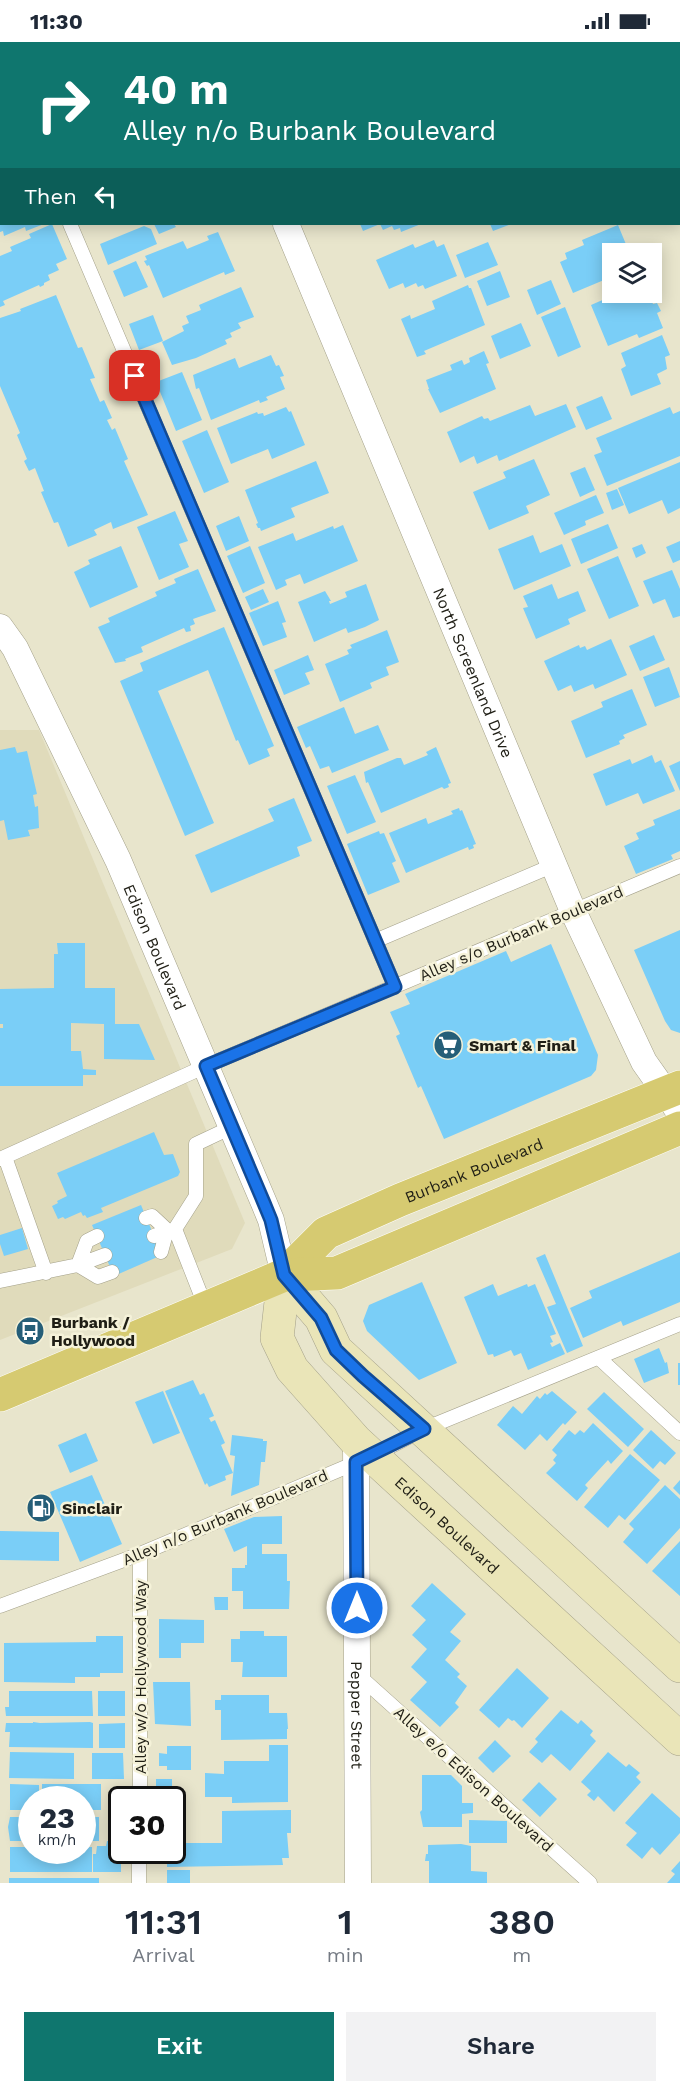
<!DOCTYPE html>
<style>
body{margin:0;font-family:"Work Sans",sans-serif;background:#f2f2f3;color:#1f2937;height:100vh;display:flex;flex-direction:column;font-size:22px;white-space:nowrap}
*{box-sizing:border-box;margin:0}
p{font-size:20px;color:#747a83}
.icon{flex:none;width:33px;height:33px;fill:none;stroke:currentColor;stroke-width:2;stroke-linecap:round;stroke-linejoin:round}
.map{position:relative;height:1841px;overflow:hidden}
.side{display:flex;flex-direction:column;background:#fff;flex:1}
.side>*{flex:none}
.hud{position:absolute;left:0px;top:0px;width:681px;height:183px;box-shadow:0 3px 15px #0003;background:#0f766e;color:#fff;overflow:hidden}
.controls{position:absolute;left:602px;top:201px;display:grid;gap:12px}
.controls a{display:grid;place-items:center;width:60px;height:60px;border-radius:0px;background:#fff;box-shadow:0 3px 15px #0003;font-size:30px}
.speed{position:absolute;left:18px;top:1744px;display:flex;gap:12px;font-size:30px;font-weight:700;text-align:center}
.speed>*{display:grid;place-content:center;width:78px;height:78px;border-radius:50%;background:#fff;box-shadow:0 3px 15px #0003;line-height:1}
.speed small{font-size:15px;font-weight:400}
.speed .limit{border:3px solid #111;border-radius:9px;background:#fff;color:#111}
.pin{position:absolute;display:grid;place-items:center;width:51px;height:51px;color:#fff;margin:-26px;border-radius:12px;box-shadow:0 3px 9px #0006}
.me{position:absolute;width:66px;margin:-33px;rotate:0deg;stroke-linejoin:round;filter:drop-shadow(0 0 4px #0008)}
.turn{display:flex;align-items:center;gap:21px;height:126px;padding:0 24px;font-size:27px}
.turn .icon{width:78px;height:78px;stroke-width:2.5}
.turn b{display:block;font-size:42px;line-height:51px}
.then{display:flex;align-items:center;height:57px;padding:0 24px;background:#0003;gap:12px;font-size:22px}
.eta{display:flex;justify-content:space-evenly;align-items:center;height:102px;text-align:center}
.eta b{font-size:36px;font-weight:600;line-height:42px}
.cta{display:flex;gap:12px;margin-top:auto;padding:12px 24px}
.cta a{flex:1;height:69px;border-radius:0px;background:#0f766e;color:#fff;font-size:24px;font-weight:600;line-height:69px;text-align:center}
.cta a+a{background:#f2f2f3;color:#1f2937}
.status{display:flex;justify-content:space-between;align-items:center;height:42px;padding:0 30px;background:#fff;direction:ltr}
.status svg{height:16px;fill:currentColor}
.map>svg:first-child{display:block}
</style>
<div class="status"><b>11:30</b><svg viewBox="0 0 49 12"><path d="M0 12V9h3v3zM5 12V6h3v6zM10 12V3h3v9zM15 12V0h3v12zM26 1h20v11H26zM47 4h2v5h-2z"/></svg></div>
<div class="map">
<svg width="680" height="1841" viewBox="0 0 680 1841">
<rect width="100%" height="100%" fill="#e8e5cc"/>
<!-- built -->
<path fill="#e0dbbb" d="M0 688H39L245 1181 232 1207 0 1298Z"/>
<!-- building -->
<path fill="#7acef7" d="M0 182H44L26 189 25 185 4 194 3 189 0 190Z
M52 182 67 217 56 222 59 228 48 233 50 238 44 241V243L40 245 39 243 3 259 5 263 0 265V214L12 209 10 205 31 196 29 192Z
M154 182H174L176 185 159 192Z
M360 182H421L401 190 400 186 394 188 392 184 383 188 380 182 363 189Z
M490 182H511L493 189Z
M618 183 630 212H612V225L607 228 608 231 602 233 604 238 573 251 560 220 567 217 565 211 584 203 582 198Z
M144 184 151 187 157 202 108 223 100 202Z
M218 190 235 229 225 233 224 230 163 256 149 223 147 224 144 219 147 218 145 214 183 199 187 207 209 198 207 194Z
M434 198 437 205 444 202 457 234 425 247 423 243 418 245 416 241 405 246 403 241 389 247 376 218 413 202 415 206Z
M488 200 498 223 465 236 456 213Z
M136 219 148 245 124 255 113 229Z
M500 229 510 255 487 264 477 239Z
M551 238 561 262 537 273 527 248Z
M468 243 469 246H471L485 283 424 309 426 312 417 315 401 277 410 273 411 277 435 267 432 259Z
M241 245 254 275 238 281 241 286 230 291 232 295 225 298 227 302 196 316 172 323 162 300 184 289 182 284 189 281 186 274 201 268 199 263Z
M621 250H625L628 256 641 250H648L653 262 657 261 661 269 657 271 663 286 639 296 637 292 608 304 591 263Z
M56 253 78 306 82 305 95 336 90 337 100 360 104 358 112 376 107 378 112 388 115 386 128 417 124 419 148 473 113 487 111 480 94 488 97 493 68 505 58 480 54 481 41 450 44 449 35 426 29 429 24 419 27 417 17 393 20 391 0 344V276L21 269 20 267Z
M565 265 581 305 558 315 541 275Z
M153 273 163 299 139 308 129 282Z
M521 281 531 304 500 317 491 294Z
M662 293 670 313 665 315 667 327 657 332 661 342 631 354 621 327 626 324 621 311Z
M484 309 489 321 486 322 496 347 440 371 428 347H429L426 338 452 328 450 323 462 318 464 323 470 320 469 316Z
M271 313 276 324 279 323 284 334 280 335 285 347 266 355 268 358 260 361 259 358 211 378 199 346 196 347 193 333 235 316 239 326Z
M182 330 202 378 176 389 156 340Z
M602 354 612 377 586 388 576 365Z
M566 362 576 385 499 419 497 413 477 422 474 414 460 421 447 390 482 374 484 377 488 376 490 379 530 363 535 374Z
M286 365 289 370 291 369 305 403 272 417 268 407 231 422 217 386 257 370 258 372 263 371 264 374Z
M670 365 673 372 680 369V414L607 444 594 413 602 410 596 396Z
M207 388 229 440 204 451 182 399Z
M534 417 550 453 526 464 529 471 489 488 473 450 506 436 503 430Z
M316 419 329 451 291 466 295 475 261 489 260 486H258L256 482 258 481 245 448Z
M680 420V466L668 472 662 458 629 472 618 446Z
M585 425 595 448 580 455 570 431Z
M617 447 624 463 612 468 606 451Z
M596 453 604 471 585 479 586 483 564 493 554 471Z
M175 469 188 499 179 502 189 525 159 538 137 485Z
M239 474 249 499 226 509 216 484Z
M608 482 618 506 581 522 571 497Z
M343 483 358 519 304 542 300 532 285 538 287 543 276 548 258 505 293 491 296 499 333 484 334 487Z
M533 493 540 511 562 502 571 524 514 548 498 507Z
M680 499V518L673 521 666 505Z
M642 502 646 511 636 516 632 506Z
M121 504 138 545 90 566 74 530 90 522 88 518Z
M250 504 265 541 243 551 227 514Z
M618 514 639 564 609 577 587 527Z
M198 527 216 569 193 577 195 582 190 584 191 589 186 590 184 586 141 605 143 610 125 617 126 619 115 621 98 585 110 580 108 576 157 554 155 550 176 541 174 537Z
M672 528 680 547V574L673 576 665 557 653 562 643 539Z
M366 542 379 578 365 585 348 591 346 586 314 600 298 560 325 549 331 559H329L330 562 347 555 345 550Z
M552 542 558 557 578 549 586 569 568 577 570 582 536 597 523 566 528 565 523 554Z
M263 547 269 560 251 568 245 555Z
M278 559 286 580 282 581 287 595 263 604 249 571Z
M224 585 274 704 267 707 270 714 249 723 238 698 236 699 208 628 158 649 214 781 185 794 120 639 143 629 140 621Z
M387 588 399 620 386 625 389 633 370 641 372 646 340 660 325 622 349 612 347 608 352 606 350 603Z
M654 593 665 618 640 629 629 604Z
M611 597 627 633 595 647 593 642 574 650 571 643 558 649 544 619 579 603 580 606 585 604 587 608Z
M308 613 314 628 305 631 310 642 284 653 274 628Z
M669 625 680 655 655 665 643 635Z
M632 647 647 683 623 693 625 696 619 699 620 702 586 716 571 679 603 665 601 660Z
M344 665 355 692 378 683 389 708 332 731 329 724 320 727 310 704 306 706 297 685Z
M15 705 17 711 27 709 37 752 33 753 35 765 38 764 39 786 28 788 30 794 8 798 4 778 0 779V708Z
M436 705 451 741 448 742 449 745 444 747 442 745 381 771 368 740 366 741 364 730 397 716H401L404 723 428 713 426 710Z
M652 713 655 721 661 718 675 749 643 762 638 751 606 764 593 732 630 717 632 722Z
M680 719V749L669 724Z
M355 733 376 780 347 792 327 744Z
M294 756 312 799 297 805 300 814 211 851 195 813 274 779 268 767Z
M459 766 460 769 462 768 476 802 473 803 474 806 469 808 468 805 406 831 389 791 426 776 428 782 453 772 451 769Z
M680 767V809L671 813 673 817 636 832 624 804 639 797 636 791 655 783 653 778Z
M379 789 380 792 384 791 396 819 392 821 400 840 368 853 347 802Z
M680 888V991L671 988 665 979 634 908Z
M57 901H85V946H115V982H139L155 1018 104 1017V982L71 981V1009H81L83 1027 96 1028V1033H83V1044H0V986H3V982H0V947L54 946V912H58Z
M551 902 598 1013 596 1028 591 1034 444 1097 421 1044 418 1046 396 994 400 992 390 970 410 962 405 952 506 909 511 920Z
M154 1090 164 1113 173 1112 180 1130 178 1134 101 1166 103 1170 87 1176 85 1173 83 1174 81 1170 65 1177 63 1175 58 1177 52 1164 58 1161 57 1159 67 1154 57 1131Z
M141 1163 162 1213 114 1234 92 1183Z
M22 1186 28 1207 4 1214 0 1202V1193Z
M680 1210V1260L623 1284 621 1279 583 1296 570 1266 592 1256 589 1249Z
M545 1212 583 1304 567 1311 547 1265 556 1262 536 1216Z
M422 1240 457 1321 419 1338 367 1289 363 1279 369 1263Z
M493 1242 498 1254 527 1242 528 1245 535 1242 556 1292 550 1294 553 1300 550 1301 552 1305 560 1301 565 1312 528 1328 521 1311 514 1314 511 1308 494 1315 493 1312 488 1313 464 1255Z
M659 1306 665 1321 667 1320 669 1331 644 1341 634 1317Z
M678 1321H680V1343H678Z
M193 1338 200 1353 204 1351 214 1374 209 1376 211 1380 215 1378 225 1401 221 1403 233 1431 225 1434 226 1438 209 1445 207 1441 205 1443 165 1349Z
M163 1349 180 1391 153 1402 135 1360Z
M552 1349 577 1370 565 1383 563 1381 547 1399 540 1392 525 1408 497 1383 513 1364 522 1372 537 1354 540 1357 545 1351 547 1353Z
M604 1350 644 1387 628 1405 587 1367Z
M593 1381 623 1409 611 1422 608 1418 585 1443 588 1446 577 1459 546 1431 556 1421 553 1418 557 1413 552 1408 569 1388 575 1393 580 1388 584 1391Z
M651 1388 676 1411 665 1423 660 1419 653 1427 633 1408Z
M86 1391 98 1419 70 1431 58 1403Z
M232 1393 263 1397V1399H267L265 1420H261L259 1443 231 1454 235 1414 230 1413Z
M630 1412 660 1438 625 1478 619 1473 608 1486 584 1465Z
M92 1433 122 1502 80 1520 50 1450Z
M680 1438V1453L673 1446Z
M665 1443 680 1457V1486L647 1522 623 1500 634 1487 629 1482Z
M282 1474V1502H262V1512H287V1539H290L289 1567H243V1549H232V1526H245V1523H247V1504L234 1510 224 1487 254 1475Z
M0 1489 59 1490V1519L0 1518Z
M680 1499V1554L652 1529Z
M432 1541 466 1572 450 1590 461 1599 445 1618 460 1632 457 1635 467 1644 455 1661 459 1665 440 1685 410 1658 427 1640 411 1625 427 1607 412 1593 426 1578 411 1564Z
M214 1555H228V1568H215Z
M159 1577 204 1578V1601H181V1616H159Z
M240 1589H264V1594H287V1635H242L243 1620H231V1597H240Z
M96 1594H123V1631H100V1635H75V1641L4 1640V1601L96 1600Z
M517 1626 549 1656 522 1686 514 1678 512 1679 508 1676 499 1686 479 1668Z
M153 1640H190L191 1684 155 1682Z
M9 1649H92L93 1674H6L5 1665H9Z
M98 1649H125V1674H98Z
M221 1653H269V1671H287L288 1687H287V1697L221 1698V1668H215V1658H221Z
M561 1668 578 1682 581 1678 593 1689 590 1693 596 1699 570 1729 551 1712 542 1721 529 1710 538 1700 535 1697Z
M33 1680 40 1681 90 1680 93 1681V1706L9 1705 10 1690H5L6 1681H33Z
M125 1681V1706H99V1682Z
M495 1698 511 1714 493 1731 478 1716Z
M269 1703H288V1760L232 1761V1755H205V1731L224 1732V1719H269Z
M167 1704H191V1728H167V1724H159V1711L167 1712Z
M10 1710 74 1711V1737L9 1736Z
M608 1710 626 1725 629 1722 640 1731 636 1735 641 1740 614 1770 598 1754 594 1759 587 1753 591 1749 581 1740Z
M92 1711H123L124 1737H92Z
M422 1733H451L462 1744V1761H473V1771L462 1772V1785H423L420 1770 422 1768Z
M156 1737H172V1754H156Z
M539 1740 557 1757 540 1775 522 1758Z
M10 1742 39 1743V1758H32V1768H10Z
M42 1742H101V1768H82V1758H42Z
M652 1751 680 1776V1791L660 1813 652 1805 642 1817 626 1803 637 1791 625 1781Z
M291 1768V1791H287L289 1816H282L283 1823 167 1825V1809H172V1801H222V1769Z
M10 1775H32V1799H10L8 1785Z
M82 1775H99V1799H82Z
M469 1778 507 1779V1801H469Z
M107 1799H114L115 1804H121V1830H93V1812H96L97 1804H106Z
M461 1802 471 1804V1829L487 1830V1841H429V1819H425L426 1812H428V1803Z
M10 1805H32V1809H45V1818H49L50 1809H82V1805H92V1830H10Z
M680 1819V1841H667L675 1832 671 1829Z
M167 1828H190V1841H167Z
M9 1836H99V1841H9Z"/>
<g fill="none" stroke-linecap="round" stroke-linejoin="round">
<!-- service casing -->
<g stroke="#a4a18a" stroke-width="15">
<path id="service" d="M0 16 2 19
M70 182 395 945
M375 899 554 823
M5 1115 46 1231
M0 1117 206 1024 680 824
M146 1176 152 1174 167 1188 161 1210
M175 1187 196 1154V1102L232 1085
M97 1194 87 1199 78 1223 98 1235 112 1230
M154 1194 175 1187 206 1266
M0 1239 78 1223 105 1213
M599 1316 680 1391
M0 1564 140 1512 372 1414 424 1387 680 1282
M357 1632 590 1841
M140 1758V1512
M139 1841V1809"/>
</g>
<!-- minor casing -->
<g stroke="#a4a18a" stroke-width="27">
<g id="minor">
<path d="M211 0V2"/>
<path d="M616 0 617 2"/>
<path d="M680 150V151"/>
<path id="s1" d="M286 182 573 869 644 1020 680 1071"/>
<path id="s2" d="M0 585 15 606 118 818 264 1161 271 1178 284 1233"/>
<path id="s3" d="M356 1399 358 1841"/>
</g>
</g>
<!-- secondary casing -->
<g stroke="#a4a18a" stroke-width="34">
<g id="secondary">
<path id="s4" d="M284 1233 277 1296 292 1327 356 1399 680 1697"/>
<path d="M284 1233 321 1276 336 1308 680 1624"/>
</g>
</g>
<!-- primary casing -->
<g stroke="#fff" stroke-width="34">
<g id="primary">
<path id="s5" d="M284 1233 326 1191 400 1158 680 1045"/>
<path d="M0 1353 284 1233 337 1231 680 1086"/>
</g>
</g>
<!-- service -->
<use href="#service" stroke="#fff" stroke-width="14"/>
<!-- minor -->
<use href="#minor" stroke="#fff" stroke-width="26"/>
<!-- secondary -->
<use href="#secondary" stroke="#eae5b8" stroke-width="33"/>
<!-- primary -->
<use href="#primary" stroke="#d6ca71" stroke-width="33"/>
</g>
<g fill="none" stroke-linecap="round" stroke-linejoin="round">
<!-- route casing -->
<g stroke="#114b97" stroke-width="15">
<path id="route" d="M135 334 395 945 206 1024 264 1161 271 1178 284 1233 321 1276 336 1308 363 1334 424 1387 356 1420 357 1566"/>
</g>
<!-- route -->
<use href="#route" stroke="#1a73e8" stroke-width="10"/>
</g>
<!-- icons -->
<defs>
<g id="supermarket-disc" transform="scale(1.5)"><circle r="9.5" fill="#255e78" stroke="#f5f2d9"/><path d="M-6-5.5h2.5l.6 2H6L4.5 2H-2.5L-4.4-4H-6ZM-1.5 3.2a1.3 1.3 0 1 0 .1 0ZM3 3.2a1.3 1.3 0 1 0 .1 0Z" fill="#fff"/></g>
<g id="bus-disc" transform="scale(1.5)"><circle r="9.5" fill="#255e78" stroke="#f5f2d9"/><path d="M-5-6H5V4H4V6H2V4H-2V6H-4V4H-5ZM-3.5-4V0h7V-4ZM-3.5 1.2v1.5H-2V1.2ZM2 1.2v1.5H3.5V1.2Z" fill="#fff"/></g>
<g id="fuel-disc" transform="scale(1.5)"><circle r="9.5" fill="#255e78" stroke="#f5f2d9"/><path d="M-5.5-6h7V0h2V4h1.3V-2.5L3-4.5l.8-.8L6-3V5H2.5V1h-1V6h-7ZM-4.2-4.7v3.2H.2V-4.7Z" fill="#fff"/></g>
</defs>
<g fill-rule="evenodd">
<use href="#supermarket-disc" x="448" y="1003"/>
<use href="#bus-disc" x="30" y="1289"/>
<use href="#fuel-disc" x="41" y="1466"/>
</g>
<g text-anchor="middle" stroke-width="5" stroke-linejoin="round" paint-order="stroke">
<!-- street labels -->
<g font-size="16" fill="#1f1e15" stroke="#f5f2d9">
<text dy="6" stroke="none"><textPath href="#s1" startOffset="486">North Screenland Drive</textPath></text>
<text transform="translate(521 891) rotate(-23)" y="6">Alley s/o Burbank Boulevard</text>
<text dy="6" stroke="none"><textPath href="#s2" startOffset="356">Edison Boulevard</textPath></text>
<text dy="6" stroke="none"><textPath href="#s5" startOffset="220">Burbank Boulevard</textPath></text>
<text transform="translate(225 1475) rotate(-23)" y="6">Alley n/o Burbank Boulevard</text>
<text dy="6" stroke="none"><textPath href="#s4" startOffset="318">Edison Boulevard</textPath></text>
<text transform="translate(140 1635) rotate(-90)" y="6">Alley w/o Hollywood Way</text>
<text dy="6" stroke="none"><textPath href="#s3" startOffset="274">Pepper Street</textPath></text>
<text transform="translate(474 1737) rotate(42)" y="6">Alley e/o Edison Boulevard</text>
</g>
<!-- poi labels -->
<g font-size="16" font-weight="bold" fill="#1f1e15" stroke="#f5f2d9" text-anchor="start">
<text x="469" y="1009">Smart &amp; Final</text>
<text x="51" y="1286">Burbank /<tspan x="51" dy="18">Hollywood</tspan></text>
<text x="62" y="1472">Sinclair</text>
</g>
</g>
</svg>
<div class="controls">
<a><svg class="icon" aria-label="layers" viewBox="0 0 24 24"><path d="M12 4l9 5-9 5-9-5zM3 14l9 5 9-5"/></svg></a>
</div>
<div class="speed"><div>23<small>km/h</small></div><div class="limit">30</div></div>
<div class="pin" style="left:135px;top:334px;background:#d93025"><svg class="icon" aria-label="arrive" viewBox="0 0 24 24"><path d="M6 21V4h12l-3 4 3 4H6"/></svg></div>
<svg class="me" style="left:357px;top:1566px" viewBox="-20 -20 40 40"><circle r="17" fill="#1a73e8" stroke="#fff" stroke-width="3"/><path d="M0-11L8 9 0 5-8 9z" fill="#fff"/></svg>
<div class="hud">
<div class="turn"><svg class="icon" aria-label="right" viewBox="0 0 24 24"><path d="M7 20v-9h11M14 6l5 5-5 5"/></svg><div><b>40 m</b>Alley n/o Burbank Boulevard</div></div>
<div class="then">Then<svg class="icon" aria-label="left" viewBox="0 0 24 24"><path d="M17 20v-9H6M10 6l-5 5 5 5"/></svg></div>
</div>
</div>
<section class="side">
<div class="eta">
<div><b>11:31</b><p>Arrival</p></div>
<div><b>1</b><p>min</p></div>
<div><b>380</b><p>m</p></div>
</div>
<div class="cta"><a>Exit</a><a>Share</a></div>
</section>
